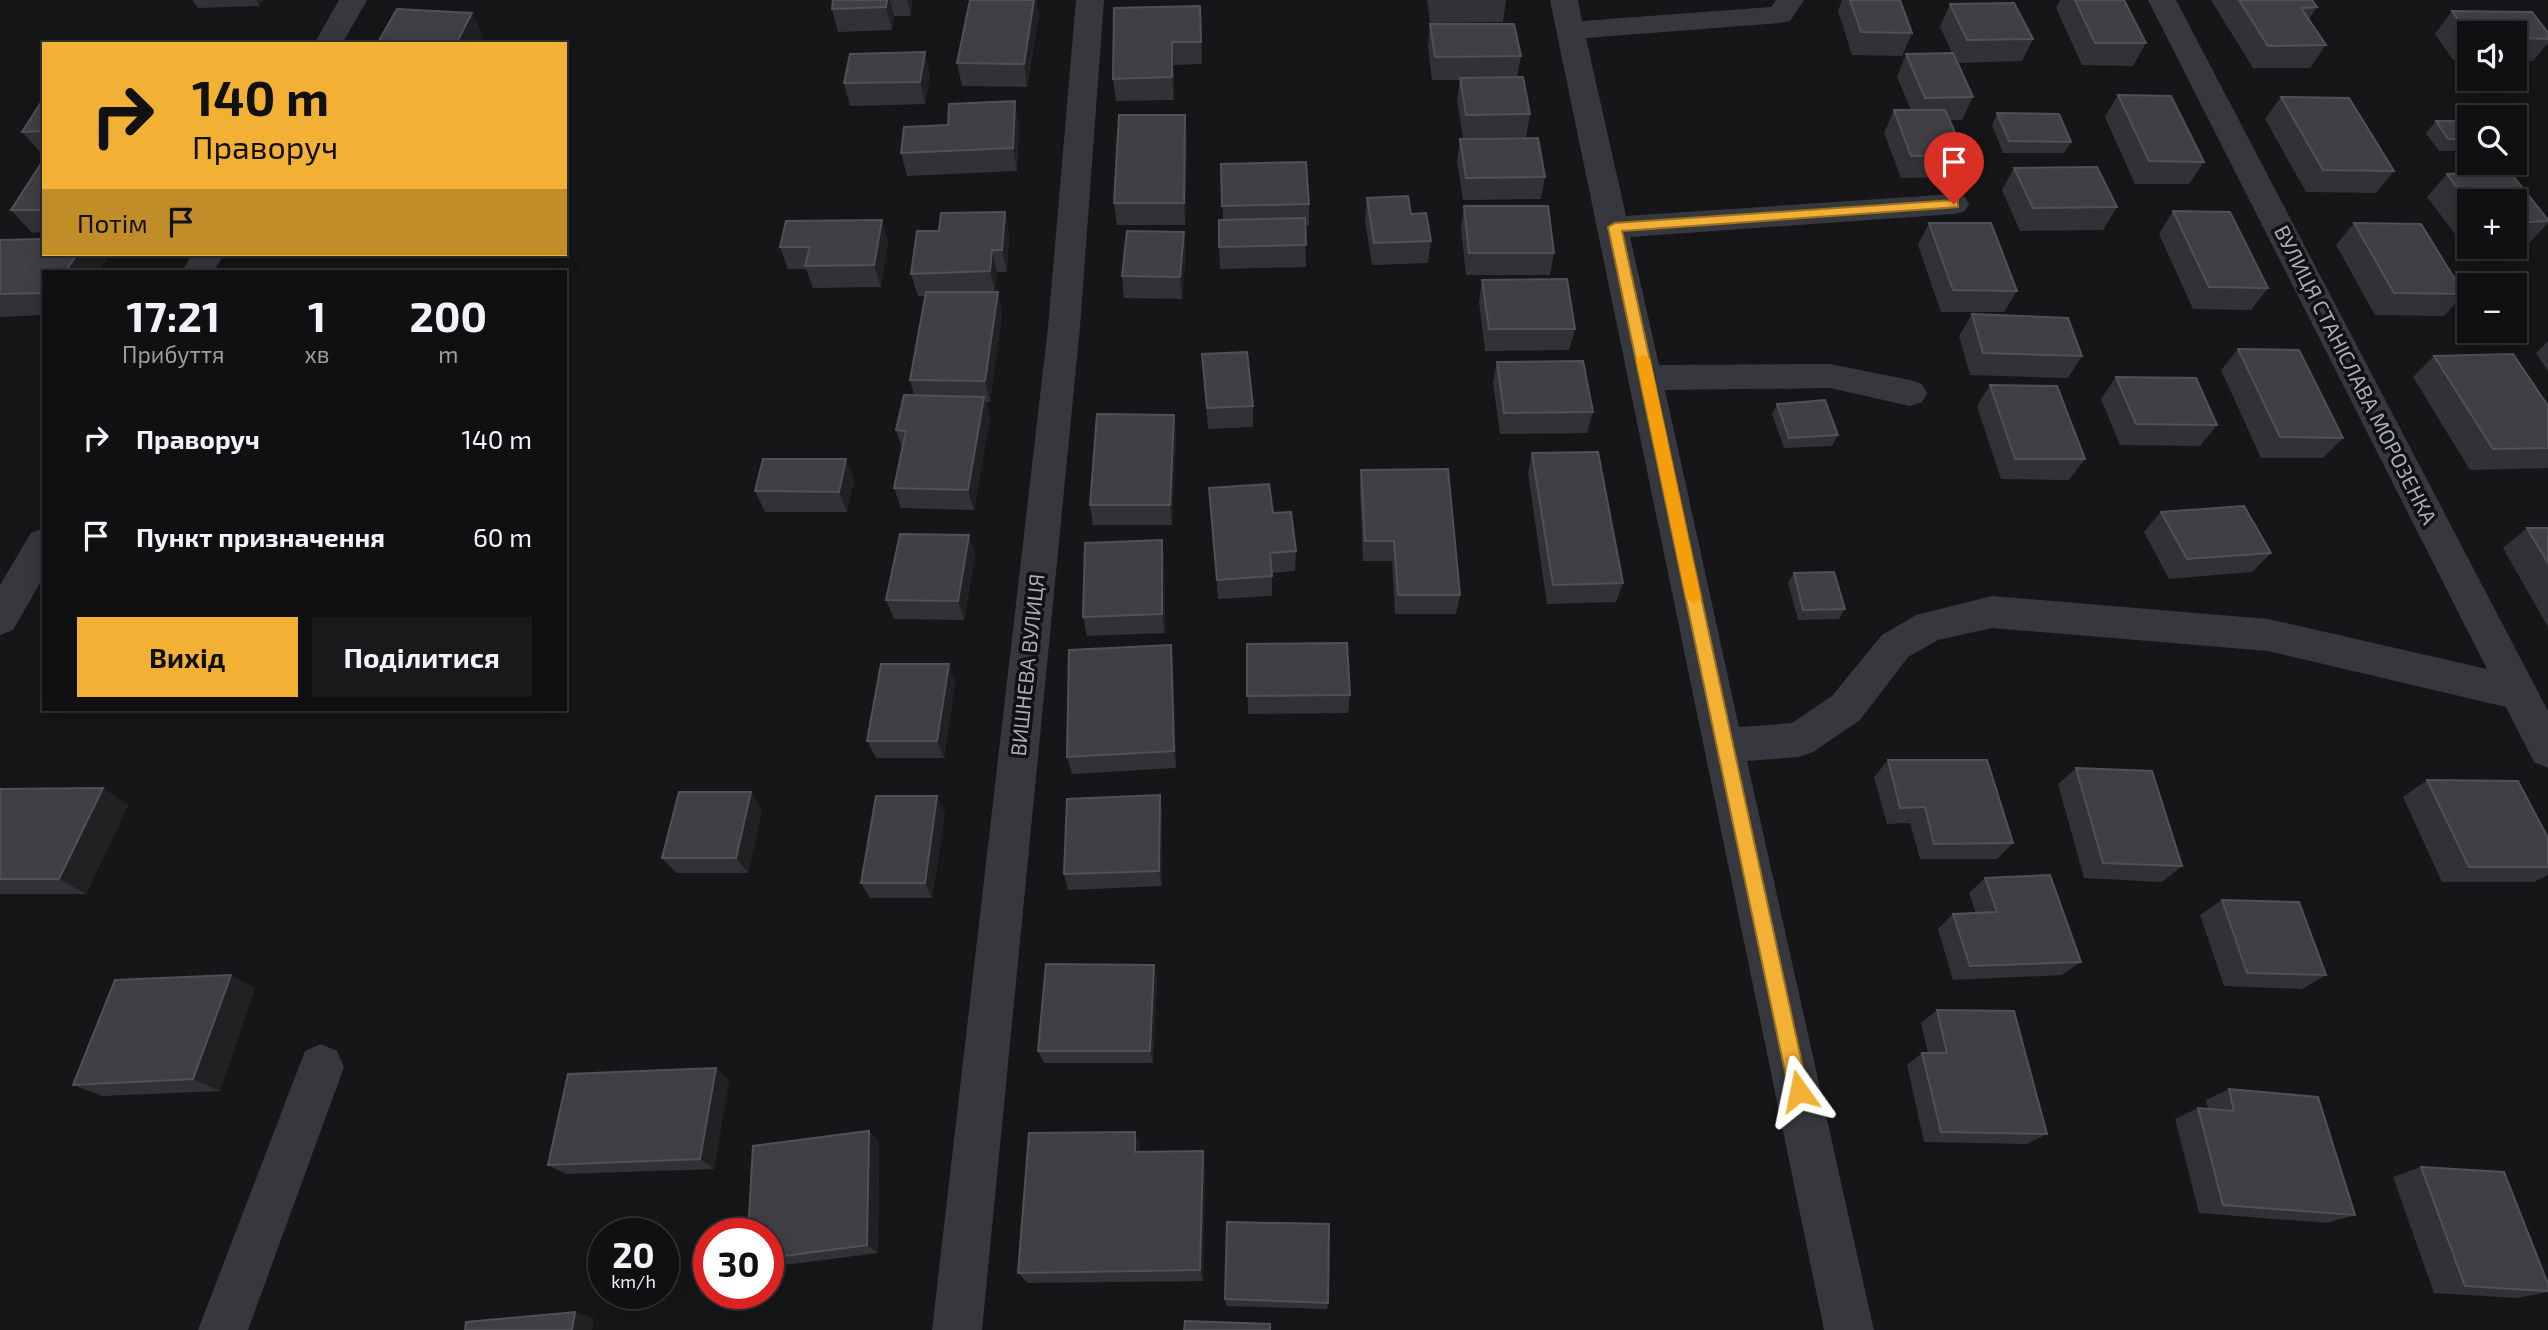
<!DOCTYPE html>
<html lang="uk">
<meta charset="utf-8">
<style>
body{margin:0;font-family:"Exo 2",sans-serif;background:#19191b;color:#f1f3f6;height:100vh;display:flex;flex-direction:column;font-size:26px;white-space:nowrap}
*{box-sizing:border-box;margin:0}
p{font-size:23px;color:#9c9d9f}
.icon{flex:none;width:38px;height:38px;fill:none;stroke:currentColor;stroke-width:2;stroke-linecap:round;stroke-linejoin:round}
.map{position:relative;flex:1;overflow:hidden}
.details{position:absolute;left:42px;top:270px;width:525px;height:441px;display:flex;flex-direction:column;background:#101012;border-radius:0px;box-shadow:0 4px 18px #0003,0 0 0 2px #303032}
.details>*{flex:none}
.guide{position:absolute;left:42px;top:42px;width:525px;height:214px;border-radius:0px;box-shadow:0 4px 18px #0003,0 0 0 2px #303032;background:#f2b134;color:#111;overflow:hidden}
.fabs{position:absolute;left:2457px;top:21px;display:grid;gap:14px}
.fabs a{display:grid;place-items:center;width:70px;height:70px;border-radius:0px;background:#101012;box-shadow:0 4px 18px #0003,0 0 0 2px #303032;font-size:35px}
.speed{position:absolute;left:588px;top:1218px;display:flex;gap:14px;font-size:35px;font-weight:700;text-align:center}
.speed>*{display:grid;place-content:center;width:91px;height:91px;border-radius:50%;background:#101012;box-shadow:0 4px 18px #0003,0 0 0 2px #303032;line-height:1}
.speed small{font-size:18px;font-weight:400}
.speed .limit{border:10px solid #d22;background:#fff;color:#111}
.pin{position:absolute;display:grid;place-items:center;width:60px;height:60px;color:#fff;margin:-72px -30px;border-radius:50% 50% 50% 0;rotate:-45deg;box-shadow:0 0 7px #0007}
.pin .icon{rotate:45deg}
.me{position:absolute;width:77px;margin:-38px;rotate:348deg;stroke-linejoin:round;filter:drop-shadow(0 0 5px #0008)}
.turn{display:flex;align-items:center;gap:24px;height:147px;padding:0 35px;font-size:32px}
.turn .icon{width:91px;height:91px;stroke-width:2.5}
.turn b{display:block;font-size:49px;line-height:60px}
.then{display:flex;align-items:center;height:66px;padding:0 35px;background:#0003;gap:14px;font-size:26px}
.eta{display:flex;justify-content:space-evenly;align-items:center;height:119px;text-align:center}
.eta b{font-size:42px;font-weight:700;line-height:49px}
.action{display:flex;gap:14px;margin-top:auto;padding:14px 35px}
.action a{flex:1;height:80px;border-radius:0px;background:#f2b134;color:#111;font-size:28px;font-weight:700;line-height:80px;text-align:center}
.action a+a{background:#19191b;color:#f1f3f6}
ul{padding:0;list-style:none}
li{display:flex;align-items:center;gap:21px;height:98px;padding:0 35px}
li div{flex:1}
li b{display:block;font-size:26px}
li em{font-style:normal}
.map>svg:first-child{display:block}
</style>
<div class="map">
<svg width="2548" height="1330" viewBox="0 0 2548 1330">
<rect width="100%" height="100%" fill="#161618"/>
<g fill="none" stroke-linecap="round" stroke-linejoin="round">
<!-- minor -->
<path fill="#37383d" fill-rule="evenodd" d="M339 0H367L342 44H314Z
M1076 0H1104L1080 327 982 1330H932L1048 327Z
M1550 0H1578L1582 21 1771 7 1776 0H1804L1790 21 1780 23 1586 38 1626 216 1954 194 1965 197 1969 204 1965 211 1954 214 1630 237 1659 365 1830 364 1910 380 1922 384 1927 393 1922 402 1910 406 1830 388 1665 390 1739 727 1792 723 1832 696 1882 635 1916 615 1992 596 2268 619 2487 669 2148 0H2176L2548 711V768L2534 762 2506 707 2268 651 1992 628 1938 640 1908 657 1860 720 1813 752 1799 757 1747 761 1874 1330H1824Z
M192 254H224L214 271H182Z
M44 528V576L13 630 0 635V585L31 533Z
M321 1044 337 1051 344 1067 248 1330H198L305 1051Z"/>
</g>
<!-- wall -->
<path fill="#323236" d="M192 0H263L259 6 198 8Z
M833 0H912L911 16H894L892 30 838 32 832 9Z
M1427 0H1506L1503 22 1430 23Z
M1842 0H1900L1912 33 1902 56 1852 55 1838 11Z
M2060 0H2124L2146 43 2133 66 2082 65 2056 8Z
M2211 0H2312L2317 7 2309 19 2326 45 2310 68H2253Z
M1950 4 2033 39 2022 61 1958 63 1973 97 1962 120H1950L1965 155 1954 177 1901 178 1884 133 1894 110H1911L1897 77 1906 54 1952 53 1940 27Z
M1200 6 1202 64 1174 65V100L1116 101 1113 79Z
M2452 11 2548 33V43L2533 61H2515V33H2469V60H2453L2435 34Z
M1039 14 1027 87 962 86 957 63Z
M1430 24 1521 56 1517 77 1530 114 1526 137 1463 138 1457 100 1460 80H1432L1428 47Z
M930 75 925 104 850 106 844 83Z
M2118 95 2204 162 2189 184H2135L2105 117Z
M2281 97 2394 171 2376 193 2306 192 2265 119Z
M1997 113 2071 142 2064 153H2003L1992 125Z
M2436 121H2469V151H2439L2426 133Z
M1019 123 1017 171 907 176 901 153 948 125Z
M44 131V154H42L22 132Z
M1187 137 1185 225H1117L1114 203Z
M1460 139 1545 177 1541 199 1463 200 1457 161Z
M44 159V232L32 233 11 210Z
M1221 164 1309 204V226H1305L1306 267 1220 269 1219 247 1223 220Z
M2014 168 2117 207 2103 230 2020 231 2002 190Z
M2510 172 2548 220V223L2528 244H2515V201H2469V246H2464L2427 197 2447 174Z
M1367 198 1411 214 1431 241 1428 263 1372 265 1365 220Z
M1464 206 1554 253 1550 275H1466L1461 228Z
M2173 211 2268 288 2251 310 2193 309 2159 234Z
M1005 212 1009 234 1007 272H997L995 292H998L1002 314 990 402H986L990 418 974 510 901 508 894 488 902 448 896 430 914 395 910 380 925 296H918L911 274 939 231Z
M882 220 888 242 881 287 813 288 806 269H788L780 247Z
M1929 223 2017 291 2004 312H1941L1918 245Z
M2354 223 2464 294 2444 316 2375 315 2336 245Z
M0 240 106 260 44 271V315L0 317Z
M1186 254 1182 299 1124 298 1122 276Z
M1482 280 1575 329 1569 350 1485 351 1479 302Z
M1972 314 2082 356 2068 378 1970 375 1959 336Z
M2547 342H2548V371L2536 353Z
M2238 349 2343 438 2323 458H2261L2221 370Z
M1202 354 1253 406V427L1208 429Z
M2434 356 2548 406V468L2470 470 2413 377Z
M1497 362 1593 412 1587 433 1500 434 1493 383Z
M2116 377 2217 425 2200 446 2120 445 2101 399Z
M1990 385 2085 459 2069 480 2001 479 1977 406Z
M1777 404 1838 435 1832 446 1784 448 1772 414Z
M1174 415 1176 436 1172 525H1093L1090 505Z
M1532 453 1623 583 1616 602 1547 604 1528 473Z
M846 459 854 480 847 512H765L755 491Z
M1361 470 1460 595 1456 614H1395L1392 561H1363L1360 490Z
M1209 488 1273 513 1296 551 1295 571 1272 573V596L1218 599Z
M2161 512 2271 553 2252 572 2169 579 2144 532Z
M2527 528H2548V627L2503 548Z
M969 535 975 555 964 620 894 619 886 600Z
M1162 540 1164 559 1165 633 1087 636 1083 617Z
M1794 573 1845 609 1839 619 1798 620 1788 583Z
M1247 644 1350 695 1348 713 1248 714Z
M1171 645 1173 664 1176 768 1072 774 1067 757Z
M949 664 955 683 944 758H876L867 741Z
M1888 760 2013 843 1997 859H1920L1910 823 1887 824 1874 777Z
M2076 768 2182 866 2162 882 2084 878 2058 784Z
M2427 780 2548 838V875L2534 882H2442L2403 797Z
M0 789 128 805 86 894H0Z
M1160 795 1162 812V886L1068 890 1064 874Z
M762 809 748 873H676L662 858Z
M945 813 932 898H870L861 883Z
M1985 878 2081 962 2062 975 1953 980 1938 929 1953 914 1976 913 1969 893Z
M2222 900 2326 975 2302 989 2224 986 2200 915Z
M1157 978 1153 1063H1044L1038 1051Z
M255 988 220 1091 102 1096 73 1085Z
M1937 1010 2047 1134 2027 1144 1924 1142 1907 1065 1922 1053H1928L1921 1023Z
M716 1068 729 1080 714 1169 566 1174 548 1165Z
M2229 1089 2355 1215 2327 1223 2199 1213 2175 1119 2198 1108 2208 1109 2206 1100Z
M869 1131 879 1142 878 1253 768 1267V1234Z
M1135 1132 1140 1146V1152L1205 1165 1203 1281 1028 1283 1018 1273Z
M2421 1167 2548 1284V1292L2517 1298 2434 1293 2393 1177Z
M1225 1299 1328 1303 1327 1309 1226 1306Z"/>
<!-- shaded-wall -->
<path fill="#212124" d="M256 0H263L259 6Z
M887 0H890L894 16 892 30 886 7Z
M907 0H912L911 16Z
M1034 0H1037L1039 14 1027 87 1024 64Z
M472 13 484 36 480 44H456Z
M1172 42 1174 65V100L1172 77Z
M925 52 930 75 925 104 920 82Z
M1015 101 1019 123 1017 171 1013 148Z
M1185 115 1187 137 1185 225 1184 203Z
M1005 212 1009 234 1007 272 1002 250Z
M882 220 888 242 881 287 874 265Z
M1184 232 1186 254 1182 299 1180 277Z
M992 250 997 272 995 293 990 271Z
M77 254H100L106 260 99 271H66Z
M998 292 1002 314 990 402 985 381Z
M984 397 990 418 974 510 968 490Z
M1174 415 1176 436 1172 525 1170 505Z
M846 459 854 480 847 512 839 492Z
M969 535 975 555 964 620 958 601Z
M1162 540 1164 559 1165 633 1162 614Z
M1171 645 1173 664 1176 768 1174 751Z
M949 664 955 683 944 758 937 741Z
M103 788 128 805 86 894 59 879Z
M751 792 762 809 748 873 736 858Z
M1160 795 1162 812V886L1159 871Z
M937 796 945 813 932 898 925 883Z
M1154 965 1157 978 1153 1063 1150 1051Z
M231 975 255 988 220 1091 193 1079Z
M716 1068 729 1080 714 1169 700 1159Z
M869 1131 879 1142 878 1253 867 1245Z
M1135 1132 1140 1146V1166L1135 1152Z
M1203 1151 1205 1165 1203 1281 1200 1270Z
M575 1312 594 1319 592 1330H572Z"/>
<!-- building -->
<path fill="#3f3f44" stroke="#4f5156" stroke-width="2" d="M833 0H887L886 7 832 9Z
M970 0H1034L1024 64 957 63Z
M1850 0H1900L1912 33 1861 32Z
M2075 0H2124L2146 43H2095Z
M2239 0H2312L2317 7 2301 8 2326 45 2268 46Z
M2014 3 2033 39 1967 40 1950 4Z
M1200 6 1201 42H1172V77L1113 79 1114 8Z
M397 9 472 13 456 44H377Z
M2452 11 2532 12 2548 33V39L2515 38V33H2469V35Z
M1430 24H1514L1521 56 1435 57Z
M925 52 920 82 844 83 850 54Z
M1953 53 1973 97 1925 98 1906 54Z
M1523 77 1530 114 1466 115 1460 78Z
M2118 95 2171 96 2204 162 2149 161Z
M2281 97 2349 98 2394 171 2323 170Z
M44 98V131L22 132Z
M1015 101 1013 148 901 153 904 127 948 125 949 104Z
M1894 110H1945L1965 155 1911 156Z
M1997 113 2059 114 2071 142 2009 141Z
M1119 115H1185L1184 203H1114Z
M2436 121H2469V139H2448Z
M1538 138 1545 177 1466 178 1460 139Z
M44 159V210H11Z
M1306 162 1309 204 1222 206 1221 164Z
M2097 167 2117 207 2033 208 2014 168Z
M2510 172 2548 220V221L2515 223V201H2469V204L2447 174Z
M1408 196 1411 214 1426 213 1431 241 1374 243 1367 198Z
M1464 206H1548L1554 253H1469Z
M2173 211 2230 212 2268 288 2209 287Z
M1005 212 1002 250H992L990 271 911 274 917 231H939L941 213Z
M1305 218 1306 245 1219 247V220Z
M882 220 874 265 805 266 810 247H780L786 221Z
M1929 223H1991L2017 291 1953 290Z
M2354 223 2421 224 2464 294 2394 293Z
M1127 231 1184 232 1180 277 1122 276Z
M44 239V254H77L66 271H44V293L0 294V240Z
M1567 279 1575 329H1489L1482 280Z
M926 292H998L985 381 910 380Z
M1972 314 2068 318 2082 356 1983 353Z
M2238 349 2299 350 2343 438 2280 437Z
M1247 352 1253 406 1207 408 1202 354Z
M2513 354 2548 406V448L2493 449 2434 356Z
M1583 361 1593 412 1504 413 1497 362Z
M2116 377 2196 378 2217 425 2136 424Z
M1990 385 2057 386 2085 459H2015Z
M904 395 984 397 968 490 894 488 906 431 896 430Z
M1825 400 1838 435 1789 438 1777 404Z
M1097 414 1174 415 1170 505H1090Z
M1598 452 1623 583 1553 585 1532 453Z
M763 459H846L839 492 755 491Z
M1448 469 1460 595H1398L1394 541H1365L1361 470Z
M1269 484 1273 513 1291 512 1296 551 1270 553 1272 576 1217 580 1209 488Z
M2244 506 2271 553 2187 559 2161 512Z
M2527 528H2548V563Z
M900 534 969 535 958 601 886 600Z
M1162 540V614L1083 617 1085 543Z
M1834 572 1845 609 1803 610 1794 573Z
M1347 643 1350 695 1247 696V644Z
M1171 645 1174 751 1067 757 1069 650Z
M881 664H949L937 741H867Z
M1888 760H1987L2013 843 1934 844 1925 807 1900 808Z
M2076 768 2152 771 2182 866 2103 863Z
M2427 780 2518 781 2548 838V867H2469Z
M103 788 59 879H0V789Z
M679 792H751L736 858H662Z
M1160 795 1159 871 1064 874 1067 799Z
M876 796H937L925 883H861Z
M2050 875 2081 962 1970 966 1953 914 1997 912 1985 878Z
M2222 900 2299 902 2326 975 2247 973Z
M1046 964 1154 965 1150 1051H1038Z
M231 975 193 1079 73 1085 115 980Z
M1937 1010 2014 1011 2047 1134 1941 1132 1922 1053H1947Z
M716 1068 700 1159 548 1165 568 1074Z
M2229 1089 2318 1097 2355 1215 2223 1205 2198 1108 2234 1111Z
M869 1131 867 1245 768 1258V1234H748L753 1146Z
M1135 1132V1152L1203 1151 1200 1270 1018 1273 1029 1133Z
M2421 1167 2504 1172 2548 1284V1291L2465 1286Z
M1227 1222 1329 1224 1328 1303 1225 1299Z
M575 1312 572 1330H465L466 1322Z
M1185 1321 1270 1324V1330H1184Z"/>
<!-- route -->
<path fill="#f2b134" stroke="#9d7322" stroke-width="2" d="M1954 200 1958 201V207L1622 231 1808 1091 1805 1097 1799 1100 1792 1097 1789 1091 1608 227 1615 223Z"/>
<!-- slow -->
<path fill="#f59e0b" d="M1643 354 1650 359 1701 598 1694 604 1686 598 1636 359Z"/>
<g text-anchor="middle" stroke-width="7" stroke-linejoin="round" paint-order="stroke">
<!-- street labels -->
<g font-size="21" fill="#a8adb8" stroke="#111113">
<text transform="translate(2355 375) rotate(63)" y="7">ВУЛИЦЯ СТАНІСЛАВА МОРОЗЕНКА</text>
<text transform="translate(1028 665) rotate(-84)" y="7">ВИШНЕВА ВУЛИЦЯ</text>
</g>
</g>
</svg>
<div class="fabs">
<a><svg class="icon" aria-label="sound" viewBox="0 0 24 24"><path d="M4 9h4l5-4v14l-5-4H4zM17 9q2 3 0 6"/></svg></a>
<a><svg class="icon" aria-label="search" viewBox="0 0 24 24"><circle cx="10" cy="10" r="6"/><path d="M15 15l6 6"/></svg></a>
<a>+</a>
<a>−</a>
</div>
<div class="speed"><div>20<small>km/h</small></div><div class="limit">30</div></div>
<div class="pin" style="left:1954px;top:204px;background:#d93025"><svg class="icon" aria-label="arrive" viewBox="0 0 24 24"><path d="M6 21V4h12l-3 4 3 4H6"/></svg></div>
<svg class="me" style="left:1799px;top:1091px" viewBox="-20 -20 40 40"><path d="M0-17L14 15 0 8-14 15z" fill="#f2b134" stroke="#fff" stroke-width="4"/></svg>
<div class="guide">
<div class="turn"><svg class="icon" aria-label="right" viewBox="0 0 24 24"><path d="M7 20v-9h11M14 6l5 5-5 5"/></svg><div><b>140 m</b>Праворуч</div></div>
<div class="then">Потім<svg class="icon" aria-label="arrive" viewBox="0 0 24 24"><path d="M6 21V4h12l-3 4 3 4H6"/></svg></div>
</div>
<section class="details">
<div class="eta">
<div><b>17:21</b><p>Прибуття</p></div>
<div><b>1</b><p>хв</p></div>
<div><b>200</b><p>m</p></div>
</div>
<ul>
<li><svg class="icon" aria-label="right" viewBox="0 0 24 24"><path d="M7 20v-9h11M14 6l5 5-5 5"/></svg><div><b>Праворуч</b></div><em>140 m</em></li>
<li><svg class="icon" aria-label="arrive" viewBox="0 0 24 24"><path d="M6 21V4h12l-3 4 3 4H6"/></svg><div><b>Пункт призначення</b></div><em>60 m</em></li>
</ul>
<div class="action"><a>Вихід</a><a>Поділитися</a></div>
</section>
</div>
